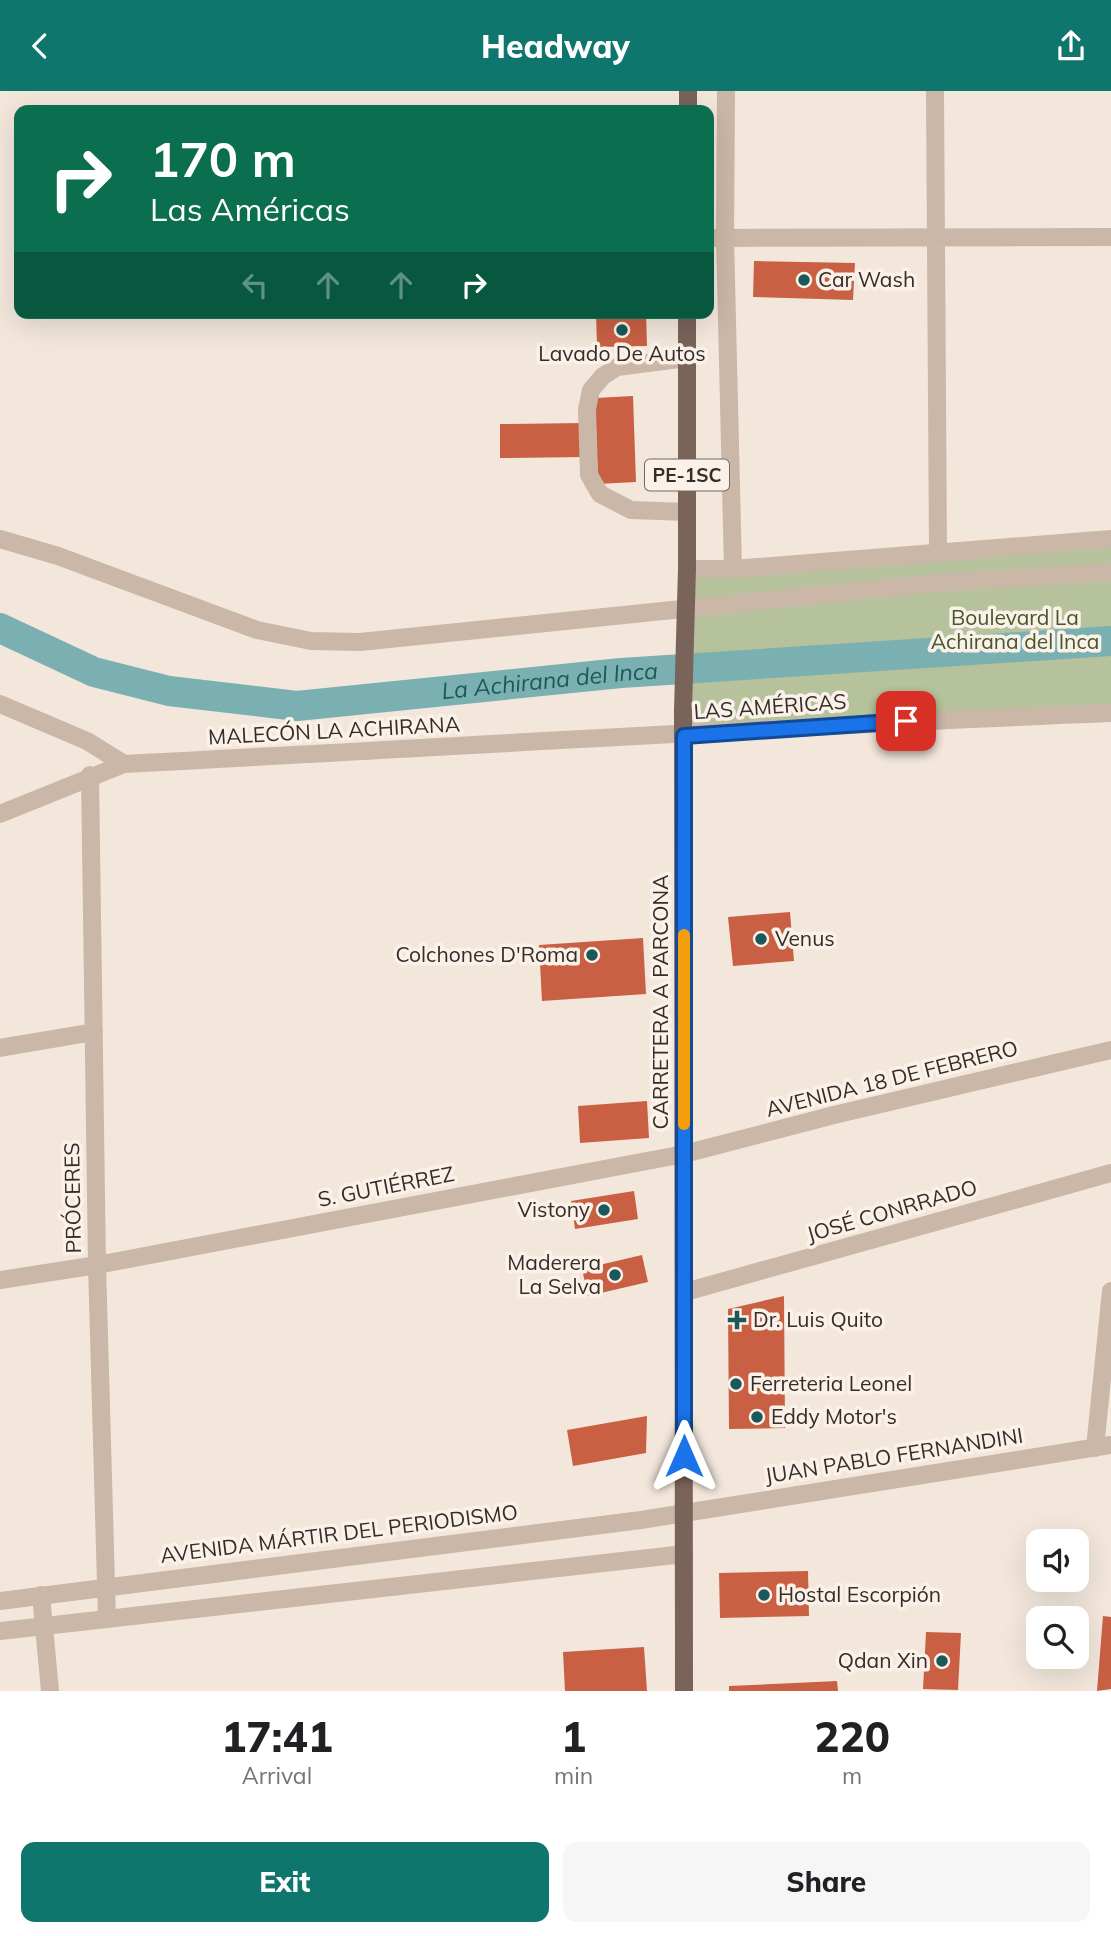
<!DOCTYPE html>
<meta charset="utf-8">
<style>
body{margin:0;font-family:Mulish,sans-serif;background:#f6f6f6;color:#202124;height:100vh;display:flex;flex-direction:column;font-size:26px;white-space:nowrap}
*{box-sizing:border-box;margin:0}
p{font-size:23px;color:#757577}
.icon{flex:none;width:38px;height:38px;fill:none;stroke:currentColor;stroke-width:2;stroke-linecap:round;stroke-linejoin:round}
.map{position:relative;height:1600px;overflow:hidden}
.drawer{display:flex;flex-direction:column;background:#fff;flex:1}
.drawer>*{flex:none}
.guide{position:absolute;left:14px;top:14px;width:700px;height:214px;border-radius:14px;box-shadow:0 7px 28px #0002;background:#0b6e4f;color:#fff;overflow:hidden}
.tools{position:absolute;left:1026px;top:1438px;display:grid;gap:14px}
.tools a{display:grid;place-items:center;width:63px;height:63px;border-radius:14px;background:#fff;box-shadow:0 7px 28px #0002;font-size:35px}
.pin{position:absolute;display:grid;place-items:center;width:60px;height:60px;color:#fff;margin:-30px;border-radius:14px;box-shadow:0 4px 10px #0006}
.me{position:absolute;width:77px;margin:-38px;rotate:0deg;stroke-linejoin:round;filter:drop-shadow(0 0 5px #0008)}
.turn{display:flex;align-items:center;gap:24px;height:147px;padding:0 21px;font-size:32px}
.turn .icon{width:91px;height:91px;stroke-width:2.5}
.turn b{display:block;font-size:49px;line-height:60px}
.lanes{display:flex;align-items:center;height:66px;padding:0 21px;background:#0003;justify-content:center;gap:35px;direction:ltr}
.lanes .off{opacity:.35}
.eta{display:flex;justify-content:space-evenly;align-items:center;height:119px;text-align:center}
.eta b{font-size:42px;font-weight:800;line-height:49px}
.primary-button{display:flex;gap:14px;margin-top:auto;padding:14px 21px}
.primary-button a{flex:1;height:80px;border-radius:14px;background:#0f766e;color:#fff;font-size:28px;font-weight:800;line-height:80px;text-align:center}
.primary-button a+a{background:#f6f6f6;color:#202124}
header{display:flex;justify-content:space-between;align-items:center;height:91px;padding:0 21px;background:#0f766e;color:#fff;font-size:32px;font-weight:800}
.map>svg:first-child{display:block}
</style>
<header><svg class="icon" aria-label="back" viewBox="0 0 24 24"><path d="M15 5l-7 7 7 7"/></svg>Headway<svg class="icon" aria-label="share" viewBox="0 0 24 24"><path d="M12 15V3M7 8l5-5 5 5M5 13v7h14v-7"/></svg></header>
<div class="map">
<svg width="1111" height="1600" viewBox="0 0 1111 1600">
<rect width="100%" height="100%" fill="#f3e7dc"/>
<!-- green -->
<path fill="#b6c29b" d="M1111 442V623L684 644 687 478Z"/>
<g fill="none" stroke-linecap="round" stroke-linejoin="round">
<!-- canal -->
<path stroke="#7ab0b1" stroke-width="30" id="s1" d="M0 537 94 581 169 600 297 615 621 582 1111 550"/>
</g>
<!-- building -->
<path fill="#c96044" d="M754 170 855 172 853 209 753 206Z
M596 222H646L647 255 597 256Z
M633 305 636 391 598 393 595 307Z
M585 332V366L500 367V333Z
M790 821 794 870 733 875 728 826Z
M643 847 646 903 542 910 539 854Z
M647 1010 649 1047 580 1052 578 1015Z
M634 1100 638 1128 575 1138 571 1110Z
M642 1164 648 1191 588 1205 582 1178Z
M784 1205 785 1337 729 1338 728 1218Z
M647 1325 646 1362 573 1375 567 1339Z
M808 1480 809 1525 720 1527 719 1482Z
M1103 1525 1111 1526V1598L1097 1600Z
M926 1541 961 1542 958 1599 923 1598Z
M644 1556 647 1600H565L563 1561Z
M837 1590 838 1600H729V1595Z"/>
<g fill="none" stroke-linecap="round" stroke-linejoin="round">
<!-- service -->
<path stroke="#cbb7a7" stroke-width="18" d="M687 421 631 419 600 403 589 384 587 318 591 299 603 285 617 276 687 267"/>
<!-- minor -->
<path stroke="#cbb7a7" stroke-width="18" d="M726 0 725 147 733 478
M935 0 938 462
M709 147 1111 146
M0 448 58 465 257 539 311 550 360 551 936 492 1111 481
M687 478H733L1111 448
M0 613 87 650 124 673C453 656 782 635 1111 622
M90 684 97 1174 107 1528
M0 723 124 673
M0 957 94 941
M0 1189 97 1174 684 1063 834 1024 1111 959
M685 1201 1111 1082
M1095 1357 1111 1200
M41 1504 50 1600
M0 1510 641 1429 1111 1354
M0 1540 684 1463"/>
<!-- primary -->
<path stroke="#7a6359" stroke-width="18" d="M688 0V19
M684 1600 683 619 687 478V222"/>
</g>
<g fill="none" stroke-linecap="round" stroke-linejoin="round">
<!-- route casing -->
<g stroke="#114b97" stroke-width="18">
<path id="route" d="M684 1365V645L906 630"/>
</g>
<!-- route -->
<use href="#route" stroke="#1a73e8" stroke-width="12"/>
<!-- slow -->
<path stroke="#f59e0b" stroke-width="12" d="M684 1033V844"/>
</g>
<!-- markers -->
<g fill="#1c585a" stroke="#faf1e8" stroke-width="2.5">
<circle cx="804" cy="189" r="7"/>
<circle cx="622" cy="239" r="7"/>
<circle cx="761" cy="848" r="7"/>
<circle cx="592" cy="864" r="7"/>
<circle cx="604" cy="1119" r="7"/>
<circle cx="615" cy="1184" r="7"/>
<path d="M733.5 1218.5h7v7h7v7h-7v7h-7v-7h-7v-7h7z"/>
<circle cx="736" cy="1293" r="7"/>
<circle cx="757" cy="1326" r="7"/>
<circle cx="764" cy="1504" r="7"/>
<circle cx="942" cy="1570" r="7"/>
</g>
<g text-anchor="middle" stroke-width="7" stroke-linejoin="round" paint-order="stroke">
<!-- shield labels -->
<rect fill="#faf1e8" stroke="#726762" stroke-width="2" x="645" y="368.5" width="84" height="31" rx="5"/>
<g font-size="19" font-weight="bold" fill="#372c28">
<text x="687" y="391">PE-1SC</text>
</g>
<!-- poi labels -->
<g font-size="21" fill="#372c28" stroke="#faf1e8" text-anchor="start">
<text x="818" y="196">Car Wash</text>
<text x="622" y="270" text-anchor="middle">Lavado De Autos</text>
<text x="775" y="855">Venus</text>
<text x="578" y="871" text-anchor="end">Colchones D'Roma</text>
<text x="590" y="1126" text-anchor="end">Vistony</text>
<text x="601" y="1179" text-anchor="end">Maderera<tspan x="601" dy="24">La Selva</tspan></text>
<text x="753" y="1236">Dr. Luis Quito</text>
<text x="750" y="1300">Ferreteria Leonel</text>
<text x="771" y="1333">Eddy Motor's</text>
<text x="778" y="1511">Hostal Escorpión</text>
<text x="928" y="1577" text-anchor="end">Qdan Xin</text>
</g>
<!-- park labels -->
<g font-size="21" fill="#48562b" stroke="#faf1e8">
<text x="1015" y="534">Boulevard La<tspan x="1015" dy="24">Achirana del Inca</tspan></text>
</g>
<!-- street labels -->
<g font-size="21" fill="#372c28" stroke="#faf1e8">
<text transform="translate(770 616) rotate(-4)" y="7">LAS AMÉRICAS</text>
<text transform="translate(334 640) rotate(-3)" y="7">MALECÓN LA ACHIRANA</text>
<text transform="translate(661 911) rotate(-90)" y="7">CARRETERA A PARCONA</text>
<text transform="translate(892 988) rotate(-14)" y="7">AVENIDA 18 DE FEBRERO</text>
<text transform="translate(386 1096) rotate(-11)" y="7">S. GUTIÉRREZ</text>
<text transform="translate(73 1107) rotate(-91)" y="7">PRÓCERES</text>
<text transform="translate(892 1120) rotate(-16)" y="7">JOSÉ CONRRADO</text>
<text transform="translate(894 1365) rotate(-9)" y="7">JUAN PABLO FERNANDINI</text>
<text transform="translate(339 1443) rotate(-7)" y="7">AVENIDA MÁRTIR DEL PERIODISMO</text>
</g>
<!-- water labels -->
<g font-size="23" font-style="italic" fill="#1c585a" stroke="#faf1e8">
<text dy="8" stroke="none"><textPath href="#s1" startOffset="564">La Achirana del Inca</textPath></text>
</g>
</g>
</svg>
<div class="tools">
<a><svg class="icon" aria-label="sound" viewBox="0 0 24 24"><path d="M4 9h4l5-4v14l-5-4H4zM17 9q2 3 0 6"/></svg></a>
<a><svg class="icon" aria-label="search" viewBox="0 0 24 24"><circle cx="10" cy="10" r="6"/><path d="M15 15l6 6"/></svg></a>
</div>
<div class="pin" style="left:906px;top:630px;background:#d93025"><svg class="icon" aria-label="arrive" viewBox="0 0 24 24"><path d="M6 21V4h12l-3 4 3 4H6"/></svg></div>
<svg class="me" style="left:684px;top:1365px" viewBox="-20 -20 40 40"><path d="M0-17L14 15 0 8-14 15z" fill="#1a73e8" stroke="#fff" stroke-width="4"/></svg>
<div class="guide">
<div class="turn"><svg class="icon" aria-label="right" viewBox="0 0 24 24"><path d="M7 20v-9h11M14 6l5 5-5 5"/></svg><div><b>170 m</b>Las Américas</div></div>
<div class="lanes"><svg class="icon off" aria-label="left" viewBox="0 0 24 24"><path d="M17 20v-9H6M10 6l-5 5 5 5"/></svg><svg class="icon off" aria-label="ahead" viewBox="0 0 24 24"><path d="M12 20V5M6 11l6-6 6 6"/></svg><svg class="icon off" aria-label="ahead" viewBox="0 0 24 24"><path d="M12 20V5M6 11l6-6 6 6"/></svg><svg class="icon" aria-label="right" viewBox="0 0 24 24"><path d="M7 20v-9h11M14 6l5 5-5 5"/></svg></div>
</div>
</div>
<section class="drawer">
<div class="eta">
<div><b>17:41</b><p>Arrival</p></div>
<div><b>1</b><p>min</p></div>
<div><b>220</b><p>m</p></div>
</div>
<div class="primary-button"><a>Exit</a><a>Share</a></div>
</section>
